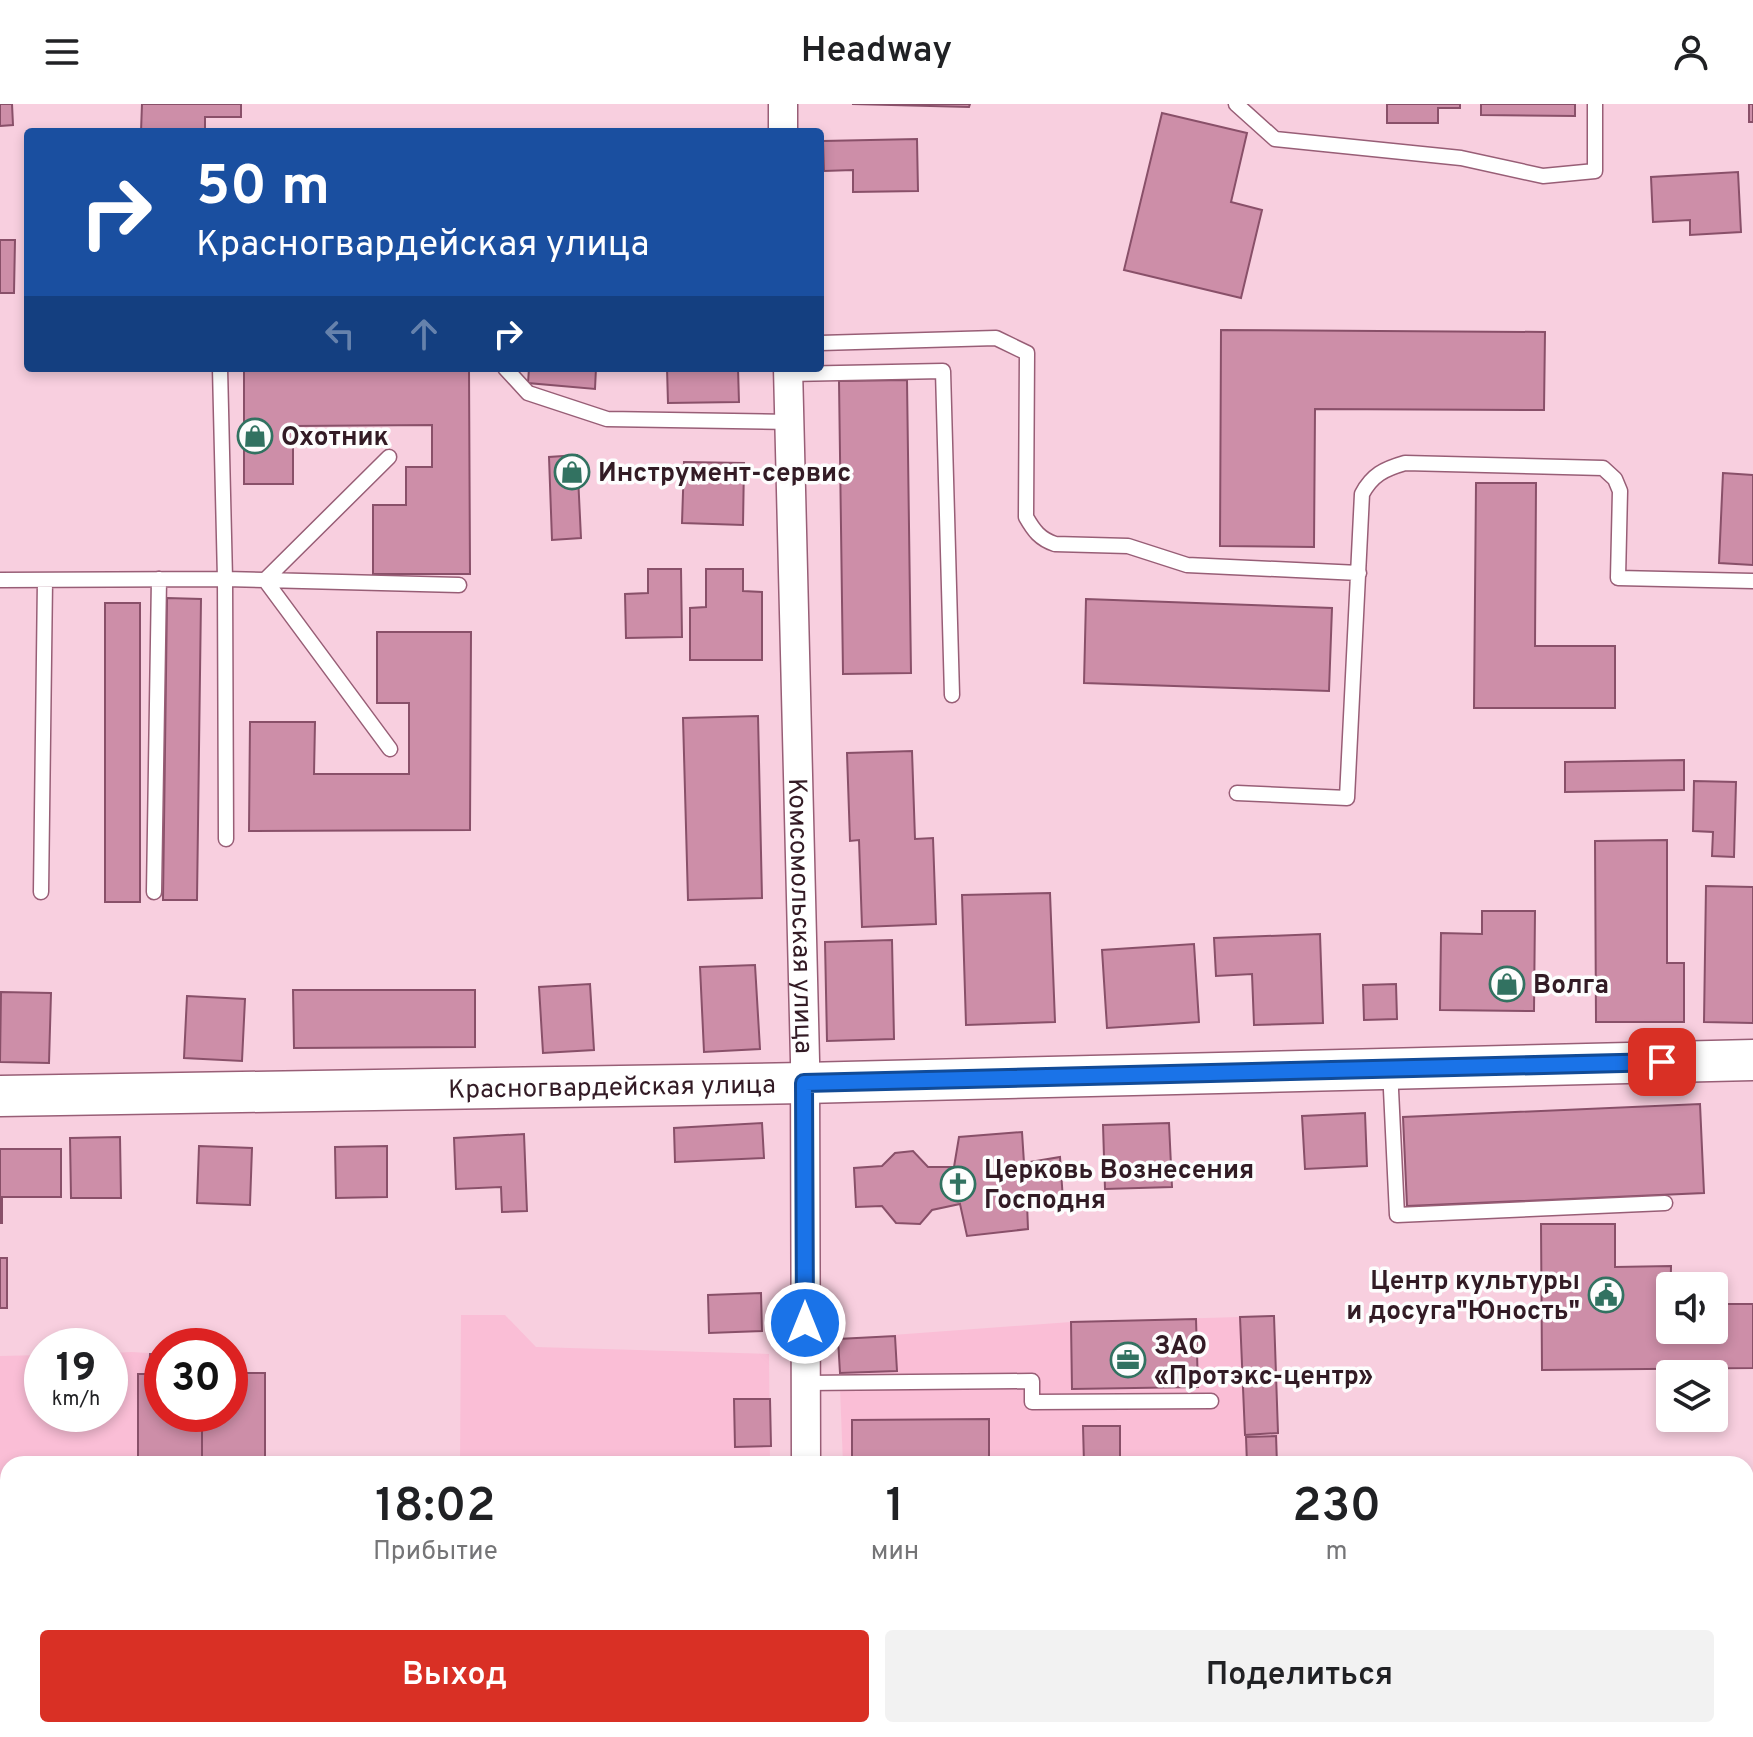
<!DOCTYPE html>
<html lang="ru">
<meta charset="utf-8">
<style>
body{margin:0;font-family:Overpass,sans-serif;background:#f2f2f2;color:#202124;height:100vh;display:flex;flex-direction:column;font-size:30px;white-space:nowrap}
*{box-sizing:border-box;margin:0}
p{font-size:26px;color:#757577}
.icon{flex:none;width:44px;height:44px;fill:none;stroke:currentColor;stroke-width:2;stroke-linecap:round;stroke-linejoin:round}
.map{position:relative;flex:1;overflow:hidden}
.details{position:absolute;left:0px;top:1352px;width:1754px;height:282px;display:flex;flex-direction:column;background:#fff;border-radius:24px 24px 0 0;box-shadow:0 4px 12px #0003}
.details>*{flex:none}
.hud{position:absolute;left:24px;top:24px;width:800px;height:244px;border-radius:8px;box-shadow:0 4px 12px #0003;background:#1a4fa0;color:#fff;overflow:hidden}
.buttons{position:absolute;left:1656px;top:1168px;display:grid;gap:16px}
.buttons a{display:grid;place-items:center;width:72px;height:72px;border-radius:8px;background:#fff;box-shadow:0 4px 12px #0003;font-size:40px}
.speed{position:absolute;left:24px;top:1224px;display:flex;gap:16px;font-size:40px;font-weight:700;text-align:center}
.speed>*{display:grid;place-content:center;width:104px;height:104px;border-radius:50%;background:#fff;box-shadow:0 4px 12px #0003;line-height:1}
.speed small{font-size:20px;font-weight:400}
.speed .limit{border:12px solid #d22;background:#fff;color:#111}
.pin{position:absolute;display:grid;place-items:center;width:68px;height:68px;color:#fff;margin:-34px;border-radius:16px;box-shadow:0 4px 12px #0006}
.me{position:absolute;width:88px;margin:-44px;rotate:0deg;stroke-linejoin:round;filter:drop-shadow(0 0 6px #0008)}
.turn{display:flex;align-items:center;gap:28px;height:168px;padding:0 40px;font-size:36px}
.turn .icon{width:104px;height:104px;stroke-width:2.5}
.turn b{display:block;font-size:56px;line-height:68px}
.lanes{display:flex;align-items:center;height:76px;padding:0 40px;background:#0003;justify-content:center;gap:40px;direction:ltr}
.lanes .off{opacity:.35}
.eta{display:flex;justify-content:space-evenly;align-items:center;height:136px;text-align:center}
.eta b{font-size:48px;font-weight:600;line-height:56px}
.action{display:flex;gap:16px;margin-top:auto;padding:16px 40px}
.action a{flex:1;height:92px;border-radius:8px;background:#d93025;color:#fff;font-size:32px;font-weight:600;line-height:92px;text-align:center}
.action a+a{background:#f2f2f2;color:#202124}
header{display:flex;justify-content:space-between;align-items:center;height:104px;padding:0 40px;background:#fff;font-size:36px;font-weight:600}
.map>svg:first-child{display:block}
</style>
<header><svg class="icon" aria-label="menu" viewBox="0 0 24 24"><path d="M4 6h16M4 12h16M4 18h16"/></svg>Headway<svg class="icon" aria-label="person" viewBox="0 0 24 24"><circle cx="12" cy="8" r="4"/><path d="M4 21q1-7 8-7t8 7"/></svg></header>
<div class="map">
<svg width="1753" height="1633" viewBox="0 0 1753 1633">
<rect width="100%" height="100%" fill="#f8cfdf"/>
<!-- built -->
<path fill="#fabed6" d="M461 1211H505L536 1243 769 1250 770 1360H460Z
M1274 1212 1278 1329 1277 1360H843L838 1235 1071 1218Z
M132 1248 162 1250V1310H230V1269H265V1360H8V1626H278V1633H0V1252L42 1251V1310H110V1249Z
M569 1626H773V1633H569Z"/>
<!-- building -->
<path fill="#cd8ea8" stroke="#895069" stroke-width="2" d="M0 0H12L13 21 0 22Z
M142 0H241V13H205V28H141Z
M852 0H970L969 3Z
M1387 0H1460V4H1438V19H1387Z
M1481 0H1575V12L1481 11Z
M1749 0H1753V18H1749Z
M1162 9 1247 29 1231 98 1262 106 1241 194 1124 166Z
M917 35 918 87 853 88V66L824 67 823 37Z
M1738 68 1741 128 1690 131V116L1653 118 1651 73Z
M0 136H15L14 189H0Z
M1221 226 1545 228 1544 306 1315 305 1314 443 1220 442Z
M244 264H469L470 470H373V401H406V363H432V321L293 322V380H244Z
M529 264H596L595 285 528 279Z
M667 264H738L739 298 668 299Z
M907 276 911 569 843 570 839 277Z
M577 351 581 434 552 436 549 353Z
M684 358 744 359 743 421 682 419Z
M1723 369 1753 371V461L1719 459Z
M1476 379H1536L1535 542H1615V604H1474Z
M648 465H681L682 533 626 534 625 490 648 489Z
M706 465H743V487L762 488V556H690V504L706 503Z
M167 494 201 495 197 796H163Z
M1086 495 1332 504 1329 587 1084 579Z
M105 499H140V798H105Z
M377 528H471L470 726 249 727 250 618H315L314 670H409V599H377Z
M758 612 762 794 688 796 683 614Z
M912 647 915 735 933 734 936 820 862 823 859 736 850 737 847 649Z
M1684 656V686L1565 688V658Z
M1694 677 1736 678 1734 753 1712 752 1713 728 1693 727Z
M1667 736V859H1684V918H1596L1595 737Z
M1706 782 1753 783V919L1704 918Z
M1050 789 1055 918 966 921 962 791Z
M1482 807H1535L1534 907 1440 906 1441 829 1482 830Z
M1320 830 1323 919 1254 921 1252 870 1216 872 1214 834Z
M892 836 894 935 827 937 825 838Z
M1194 840 1199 918 1107 924 1102 846Z
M755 861 760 945 704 948 700 863Z
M590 880 594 946 543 949 539 883Z
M1396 880 1397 915 1364 916 1363 881Z
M293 886H475V943L294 944Z
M1 888 51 889 49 959 0 958Z
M187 892 245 895 242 957 184 954Z
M1700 1000 1704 1089 1407 1102 1403 1013Z
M1365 1009 1367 1062 1305 1065 1302 1012Z
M762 1019 764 1054 675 1058 674 1024Z
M1169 1019 1172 1083 1105 1085 1103 1021Z
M1022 1028 1024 1059 1060 1053 1063 1096 1027 1099 1028 1125 967 1132 960 1100 932 1106 920 1120 896 1119 882 1102 856 1103 854 1064 882 1062 895 1049 913 1047 928 1063H954L959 1033Z
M524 1030 527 1107 502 1108 501 1083 456 1085 454 1034Z
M120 1033 121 1094H71L70 1034Z
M199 1042 252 1044 250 1101 197 1099Z
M387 1042V1093L336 1094 335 1043Z
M0 1045H61V1093H2V1119H0Z
M1541 1120H1615V1163L1671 1162 1670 1226H1714V1200H1753V1264L1542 1266Z
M0 1154H7V1204H0Z
M761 1189 762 1227 709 1229 708 1191Z
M1274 1212 1278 1329 1245 1331 1240 1213Z
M1196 1215 1198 1283 1072 1285 1071 1218Z
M895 1232 897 1267 840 1269 838 1235Z
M150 1250H162V1310H202V1356L138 1355V1270H149Z
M230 1269H265V1360H202V1310H230Z
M734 1295H770L771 1342 735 1343Z
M989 1315V1360H852V1316Z
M1083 1322H1120V1360H1084Z
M1276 1332 1277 1360H1247L1246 1333Z
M0 1565H8V1626H38V1633H0Z
M228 1626H278V1633H228Z
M334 1626H385V1633H334Z
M574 1626H614V1633H575Z
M1073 1626H1118V1633H1073Z
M1398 1626H1458L1460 1633H1399Z
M1560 1626H1620L1622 1633H1562Z"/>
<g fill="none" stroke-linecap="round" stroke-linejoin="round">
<!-- lane casing -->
<g stroke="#985e76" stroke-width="17">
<path id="lane" d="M1236 0 1275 35 1461 54 1543 72 1595 67V0
M820 239 996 234 1027 249 1026 413C1034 427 1040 435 1055 440L1128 442 1187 461 1359 469
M220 264 225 475 459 481
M505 264 528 289 607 315 791 318
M788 270 943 267 952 591
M389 353 265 476 390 645
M0 476 225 475 226 735
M1237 689 1347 694 1362 390C1372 371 1384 365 1405 359L1603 364 1615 375 1620 387 1618 474 1753 477
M41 788 45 476
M154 788 159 475
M1390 965 1397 1111 1665 1099
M805 1279 1032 1277V1298L1211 1297
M113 1626 117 1633
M186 1633V1626
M710 1633 711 1626"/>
</g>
<!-- street casing -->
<g stroke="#985e76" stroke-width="31">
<g id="street">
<path d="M783 0V28"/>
<path id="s1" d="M788 264 805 956 806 1360"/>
<path d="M809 1626 810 1633"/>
</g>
</g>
<!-- secondary casing -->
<g stroke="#985e76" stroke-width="43">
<g id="secondary">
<path id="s2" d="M0 992 804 979 1753 956"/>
</g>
</g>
<!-- lane -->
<use href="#lane" stroke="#fff" stroke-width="14"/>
<!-- street -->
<use href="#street" stroke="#fff" stroke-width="28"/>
<!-- secondary -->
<use href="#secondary" stroke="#fff" stroke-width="40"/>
</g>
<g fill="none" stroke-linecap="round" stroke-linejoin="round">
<!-- route casing -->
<g stroke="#114b97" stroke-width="20">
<path id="route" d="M805 1219 804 979 1662 958"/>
</g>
<!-- route -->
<use href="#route" stroke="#1a73e8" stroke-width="14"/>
</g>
<!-- icons -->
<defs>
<g id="shop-ring" transform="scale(1.8)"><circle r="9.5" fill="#fdfdfd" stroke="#327261" stroke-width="1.5"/><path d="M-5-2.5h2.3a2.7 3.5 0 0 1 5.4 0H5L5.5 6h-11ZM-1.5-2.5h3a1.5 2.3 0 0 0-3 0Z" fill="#327261"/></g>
<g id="church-ring" transform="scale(1.8)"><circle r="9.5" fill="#fdfdfd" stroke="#327261" stroke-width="1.5"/><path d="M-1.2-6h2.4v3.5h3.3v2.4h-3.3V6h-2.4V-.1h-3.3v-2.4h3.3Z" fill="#327261"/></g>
<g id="civic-ring" transform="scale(1.8)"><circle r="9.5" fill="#fdfdfd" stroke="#327261" stroke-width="1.5"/><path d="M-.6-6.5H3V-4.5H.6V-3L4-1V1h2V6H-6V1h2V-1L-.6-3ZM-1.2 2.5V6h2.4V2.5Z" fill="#327261"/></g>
<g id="office-ring" transform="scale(1.8)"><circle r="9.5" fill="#fdfdfd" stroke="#327261" stroke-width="1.5"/><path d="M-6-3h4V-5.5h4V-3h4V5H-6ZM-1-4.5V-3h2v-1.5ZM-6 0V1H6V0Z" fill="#327261"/></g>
</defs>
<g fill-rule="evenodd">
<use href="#shop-ring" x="255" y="332"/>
<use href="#shop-ring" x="572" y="368"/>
<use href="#shop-ring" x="1507" y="880"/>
<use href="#church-ring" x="958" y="1080"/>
<use href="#civic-ring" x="1606" y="1191"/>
<use href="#office-ring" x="1128" y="1256"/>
</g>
<g text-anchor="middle" stroke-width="7" stroke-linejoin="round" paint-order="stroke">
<!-- poi labels -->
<g font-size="26" font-weight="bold" fill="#331b25" stroke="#fdfdfd" text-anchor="start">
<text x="281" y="341">Охотник</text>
<text x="598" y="377">Инструмент-сервис</text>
<text x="1533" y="889">Волга</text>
<text x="984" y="1074">Церковь Вознесения<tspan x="984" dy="30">Господня</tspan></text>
<text x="1580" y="1185" text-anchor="end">Центр культуры<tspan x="1580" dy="30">и досуга"Юность"</tspan></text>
<text x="1154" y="1250">ЗАО<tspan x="1154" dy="30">«Протэкс-центр»</tspan></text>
</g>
<!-- street labels -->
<g font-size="26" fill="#331b25" stroke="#fdfdfd">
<text dy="9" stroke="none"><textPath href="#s1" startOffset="548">Комсомольская улица</textPath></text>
<text dy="9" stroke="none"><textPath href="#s2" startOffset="612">Красногвардейская улица</textPath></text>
</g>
</g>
</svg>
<div class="buttons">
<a><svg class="icon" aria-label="sound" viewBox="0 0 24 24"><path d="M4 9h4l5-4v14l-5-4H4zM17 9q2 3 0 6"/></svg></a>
<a><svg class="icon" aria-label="layers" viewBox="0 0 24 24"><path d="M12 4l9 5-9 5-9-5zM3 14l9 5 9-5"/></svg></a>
</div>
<div class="speed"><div>19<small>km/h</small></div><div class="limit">30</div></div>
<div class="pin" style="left:1662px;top:958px;background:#d93025"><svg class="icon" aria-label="arrive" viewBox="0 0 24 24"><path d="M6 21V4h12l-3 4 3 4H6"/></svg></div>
<svg class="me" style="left:805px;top:1219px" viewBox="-20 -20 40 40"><circle r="17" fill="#1a73e8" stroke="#fff" stroke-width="3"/><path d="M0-11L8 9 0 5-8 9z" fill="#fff"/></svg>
<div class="hud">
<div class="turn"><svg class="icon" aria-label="right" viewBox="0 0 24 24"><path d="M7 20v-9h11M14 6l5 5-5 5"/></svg><div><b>50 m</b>Красногвардейская улица</div></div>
<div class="lanes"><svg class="icon off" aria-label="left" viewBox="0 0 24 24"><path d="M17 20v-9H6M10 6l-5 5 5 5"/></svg><svg class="icon off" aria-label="ahead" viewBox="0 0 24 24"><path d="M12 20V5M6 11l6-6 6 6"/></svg><svg class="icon" aria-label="right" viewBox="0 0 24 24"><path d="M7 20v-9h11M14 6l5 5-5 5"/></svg></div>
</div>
<section class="details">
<div class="eta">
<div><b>18:02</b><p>Прибытие</p></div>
<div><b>1</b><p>мин</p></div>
<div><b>230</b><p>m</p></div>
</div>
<div class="action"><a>Выход</a><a>Поделиться</a></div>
</section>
</div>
